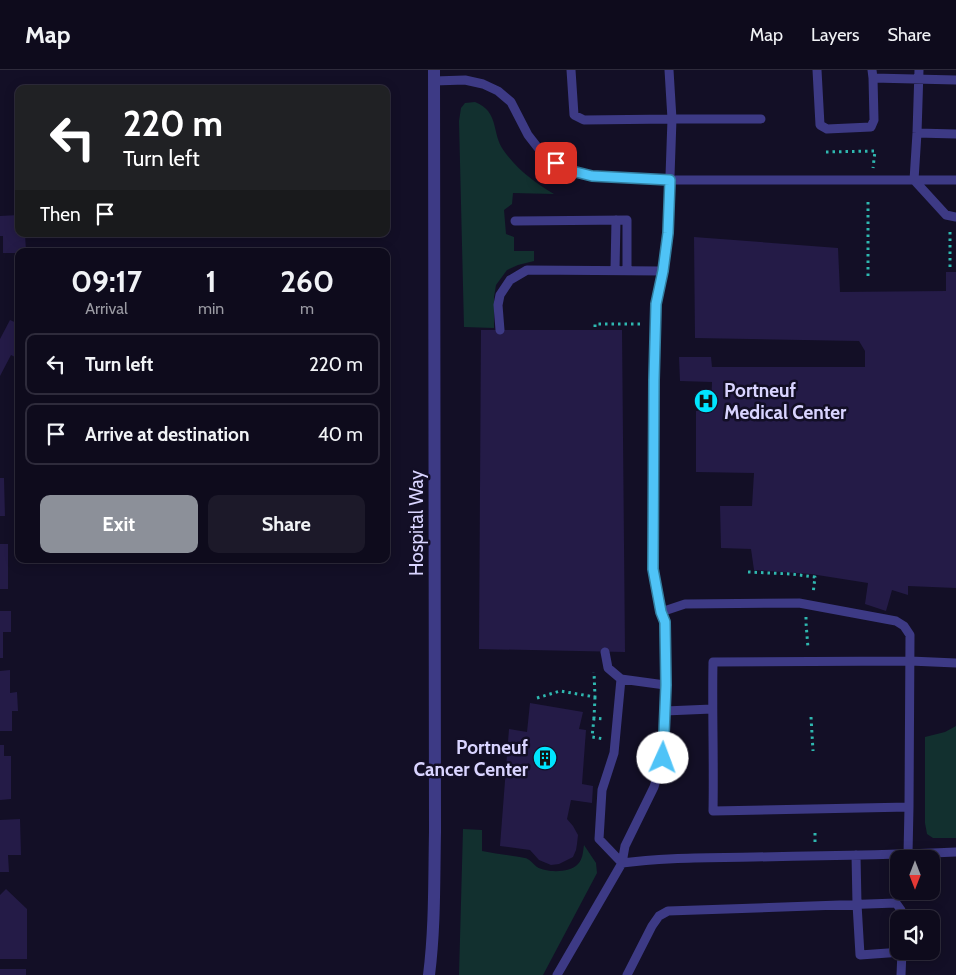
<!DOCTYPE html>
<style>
body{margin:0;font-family:Cabin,sans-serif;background:#1c1929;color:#f1f3f6;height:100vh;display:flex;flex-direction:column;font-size:19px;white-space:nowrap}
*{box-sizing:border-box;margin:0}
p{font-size:16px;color:#9b9ba3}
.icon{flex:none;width:28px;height:28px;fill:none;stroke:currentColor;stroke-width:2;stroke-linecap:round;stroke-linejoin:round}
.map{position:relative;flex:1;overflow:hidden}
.details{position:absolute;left:15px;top:178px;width:375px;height:315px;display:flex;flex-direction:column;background:#0e0b1c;border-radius:10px;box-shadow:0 2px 12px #0003,0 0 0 1px #2e2b3b}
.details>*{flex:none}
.top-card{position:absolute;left:15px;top:15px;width:375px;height:152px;border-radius:10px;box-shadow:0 2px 12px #0003,0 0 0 1px #2e2b3b;background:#202124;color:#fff;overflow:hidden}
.needle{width:32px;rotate:180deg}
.fabs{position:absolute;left:890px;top:780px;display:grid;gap:10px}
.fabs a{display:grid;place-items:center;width:50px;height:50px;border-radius:10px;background:#0e0b1c;box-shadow:0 2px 12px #0003,0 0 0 1px #2e2b3b;font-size:25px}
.pin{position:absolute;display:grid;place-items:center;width:42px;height:42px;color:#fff;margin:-21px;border-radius:10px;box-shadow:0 2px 8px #0006}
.me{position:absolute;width:55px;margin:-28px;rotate:2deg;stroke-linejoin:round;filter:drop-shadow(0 0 4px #0008)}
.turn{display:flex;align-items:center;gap:18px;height:105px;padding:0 25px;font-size:22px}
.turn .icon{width:65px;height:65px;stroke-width:2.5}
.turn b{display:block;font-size:35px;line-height:42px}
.then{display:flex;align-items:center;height:48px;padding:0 25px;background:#0003;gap:10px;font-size:19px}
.eta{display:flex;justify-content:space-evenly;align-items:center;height:85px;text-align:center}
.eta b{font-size:30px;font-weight:700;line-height:35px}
.button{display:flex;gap:10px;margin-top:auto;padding:10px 25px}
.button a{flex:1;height:58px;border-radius:10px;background:#8c9099;color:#fff;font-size:20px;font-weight:700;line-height:58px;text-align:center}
.button a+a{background:#1c1929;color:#f1f3f6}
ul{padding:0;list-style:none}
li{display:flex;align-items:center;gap:15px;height:62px;margin:0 10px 8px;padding:0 15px;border:2px solid #2e2b3b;border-radius:10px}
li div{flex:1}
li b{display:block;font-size:19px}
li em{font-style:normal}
header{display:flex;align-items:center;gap:30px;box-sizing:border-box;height:70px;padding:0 25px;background:#0e0b1c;border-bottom:1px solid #2e2b3b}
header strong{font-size:24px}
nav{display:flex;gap:28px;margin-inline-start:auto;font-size:18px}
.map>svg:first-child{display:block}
</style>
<header>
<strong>Map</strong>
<nav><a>Map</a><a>Layers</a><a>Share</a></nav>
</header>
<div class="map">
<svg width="956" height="905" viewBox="0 0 956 905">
<rect width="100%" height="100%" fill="#130f26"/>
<!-- green -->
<path fill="#12302f" d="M475 32C500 42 491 63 504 81 518 100 534 112 554 124L513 123 512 134 504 140 506 164 514 167V181H534V191L518 195 507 200 496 215 494 227V258L464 257 459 51 461 38 465 33Z
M956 656V768H933L927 764 925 753V667L945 662Z
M463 759 482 760V781C496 784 511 785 525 788 530 789 533 794 537 797 547 803 570 803 578 794 583 789 583 781 584 775L596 793 597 803 543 905H459Z"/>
<!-- building -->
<path fill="#241b47" d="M19 145V164H25L26 181H19V183H3V166H0V146Z
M694 167 838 178 840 222 946 221V202H956V518L908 516V525L892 520 886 541 865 534 868 513 811 504 754 500 751 479 721 478 720 436H752L754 403 696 402V341L711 340 712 312 680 311 679 287H711L712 297H865V281L859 271 695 268Z
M10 250 19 254V289L11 285 0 306V269Z
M481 260H622L625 582 479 579Z
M0 408H4L5 446H0Z
M0 474H8V519H0Z
M0 541H11V562H3V588H0Z
M10 600V623L17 622 18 641H12V661H0V601Z
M530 633 583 642 579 659 586 660 582 714 593 716 592 733 571 730 567 749 573 756 578 765 577 774 576 780 573 787 559 794 551 795 539 790 530 780 500 776 509 659 527 662Z
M0 675H4V686H11V729L0 730Z
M20 749 21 785H8L9 802H0V750Z
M6 819 27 839V889H0V825Z
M0 899H26V905H0Z"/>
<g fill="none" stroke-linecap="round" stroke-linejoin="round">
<!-- path -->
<path stroke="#2fb8b0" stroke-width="3" stroke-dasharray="2.5 4" stroke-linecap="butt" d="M826 82 875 81 873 98
M868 132V207
M950 197V162
M595 257V254H644
M748 502 791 504 815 507 813 524
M806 547V553L808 578
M595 627 594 648 605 649
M537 628 560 621 595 627 594 602
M811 647 813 681
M594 648 592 667 604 669
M815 763V774"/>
<!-- service -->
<path stroke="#3d3a85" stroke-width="9" d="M571 0 574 45 584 50 672 49H761
M817 0 820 55 827 59 871 57 874 50 873 8 872 0
M919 0 917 63 914 110 946 145 956 147
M873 8 956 10
M434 11 465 10 483 14 498 21 511 32 528 65 542 83 556 93 572 101 592 106 670 110H956
M917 63 956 64
M515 151 627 150V200
M615 200 616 150
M500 260 498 235 500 225 510 210 527 200 663 201
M661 542 685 534 799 533 896 551 904 556 910 565 909 737 713 741C714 691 712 642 713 592L910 591 956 593
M605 582 608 598 621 609
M665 641 712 639
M908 784 909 737
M856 785 857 834 860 885 902 882
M622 793C665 787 710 788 754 787 822 786 889 785 956 782
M622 793 599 769 602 720 614 683 621 609 665 615
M557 905 622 793 625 776 654 717 663 688 666 585 665 552 661 542 653 499 654 332 656 234 663 201 668 163 672 49 669 0
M627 905 652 856 659 846 668 841 896 833 901 840V849
M901 905 902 881"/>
<!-- tertiary -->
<path stroke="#3d3a85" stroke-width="12" d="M429 905C435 858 434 810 435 762L434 0"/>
</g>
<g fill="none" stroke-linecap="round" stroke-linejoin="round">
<!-- route casing -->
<g stroke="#337fa1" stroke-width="12">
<path id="route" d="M556 93 572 101 592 106 670 110 668 163 663 201 656 234 654 310 653 499 661 542 665 552 666 615 663 688"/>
</g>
<!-- route -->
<use href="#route" stroke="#4fc3f7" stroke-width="9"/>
</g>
<!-- icons -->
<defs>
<g id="hospital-disc" transform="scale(1.25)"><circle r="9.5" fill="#00e5ff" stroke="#130f26"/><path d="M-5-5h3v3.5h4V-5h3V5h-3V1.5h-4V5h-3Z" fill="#111"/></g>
<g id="building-disc" transform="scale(1.25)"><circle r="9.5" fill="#00e5ff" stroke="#130f26"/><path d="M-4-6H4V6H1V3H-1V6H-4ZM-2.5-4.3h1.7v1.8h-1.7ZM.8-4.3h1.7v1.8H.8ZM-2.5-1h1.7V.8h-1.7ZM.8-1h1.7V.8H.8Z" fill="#111"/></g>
</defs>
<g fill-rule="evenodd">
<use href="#hospital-disc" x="706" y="331"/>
<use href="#building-disc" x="545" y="688"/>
</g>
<g text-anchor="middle" stroke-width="5" stroke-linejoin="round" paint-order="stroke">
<!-- poi labels -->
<g font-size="19" font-weight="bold" fill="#d9d4ff" stroke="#130f26" text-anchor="start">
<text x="724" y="327">Portneuf<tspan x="724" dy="22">Medical Center</tspan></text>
<text x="528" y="684" text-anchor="end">Portneuf<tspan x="528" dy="22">Cancer Center</tspan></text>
</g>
<!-- street labels -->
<g font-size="19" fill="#d9d4ff" stroke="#130f26">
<text transform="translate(416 453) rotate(-90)" y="7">Hospital Way</text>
</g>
</g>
</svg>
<div class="fabs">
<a><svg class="needle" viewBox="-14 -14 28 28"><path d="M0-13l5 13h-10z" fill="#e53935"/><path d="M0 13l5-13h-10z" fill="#9b9ba3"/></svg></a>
<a><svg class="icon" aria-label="sound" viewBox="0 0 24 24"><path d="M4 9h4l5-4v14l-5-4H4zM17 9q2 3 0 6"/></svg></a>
</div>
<div class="pin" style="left:556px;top:93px;background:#d93025"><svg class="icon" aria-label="arrive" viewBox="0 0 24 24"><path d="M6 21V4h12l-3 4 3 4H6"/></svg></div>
<svg class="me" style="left:663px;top:688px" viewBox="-20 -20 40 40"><circle r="19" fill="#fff"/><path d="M0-13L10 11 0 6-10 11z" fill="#4fc3f7"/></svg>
<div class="top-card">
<div class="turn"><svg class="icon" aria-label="left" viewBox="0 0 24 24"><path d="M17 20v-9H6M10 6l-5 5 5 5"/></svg><div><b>220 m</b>Turn left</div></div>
<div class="then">Then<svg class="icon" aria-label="arrive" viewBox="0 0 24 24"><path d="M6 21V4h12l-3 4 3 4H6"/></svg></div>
</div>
<section class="details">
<div class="eta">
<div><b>09:17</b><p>Arrival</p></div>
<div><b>1</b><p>min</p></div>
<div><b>260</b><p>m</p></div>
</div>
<ul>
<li><svg class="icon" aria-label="left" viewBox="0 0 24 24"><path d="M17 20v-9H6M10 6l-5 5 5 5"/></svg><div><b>Turn left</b></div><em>220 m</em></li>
<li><svg class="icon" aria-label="arrive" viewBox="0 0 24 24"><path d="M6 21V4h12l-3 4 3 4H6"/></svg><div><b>Arrive at destination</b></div><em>40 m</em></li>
</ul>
<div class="button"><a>Exit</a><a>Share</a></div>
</section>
</div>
